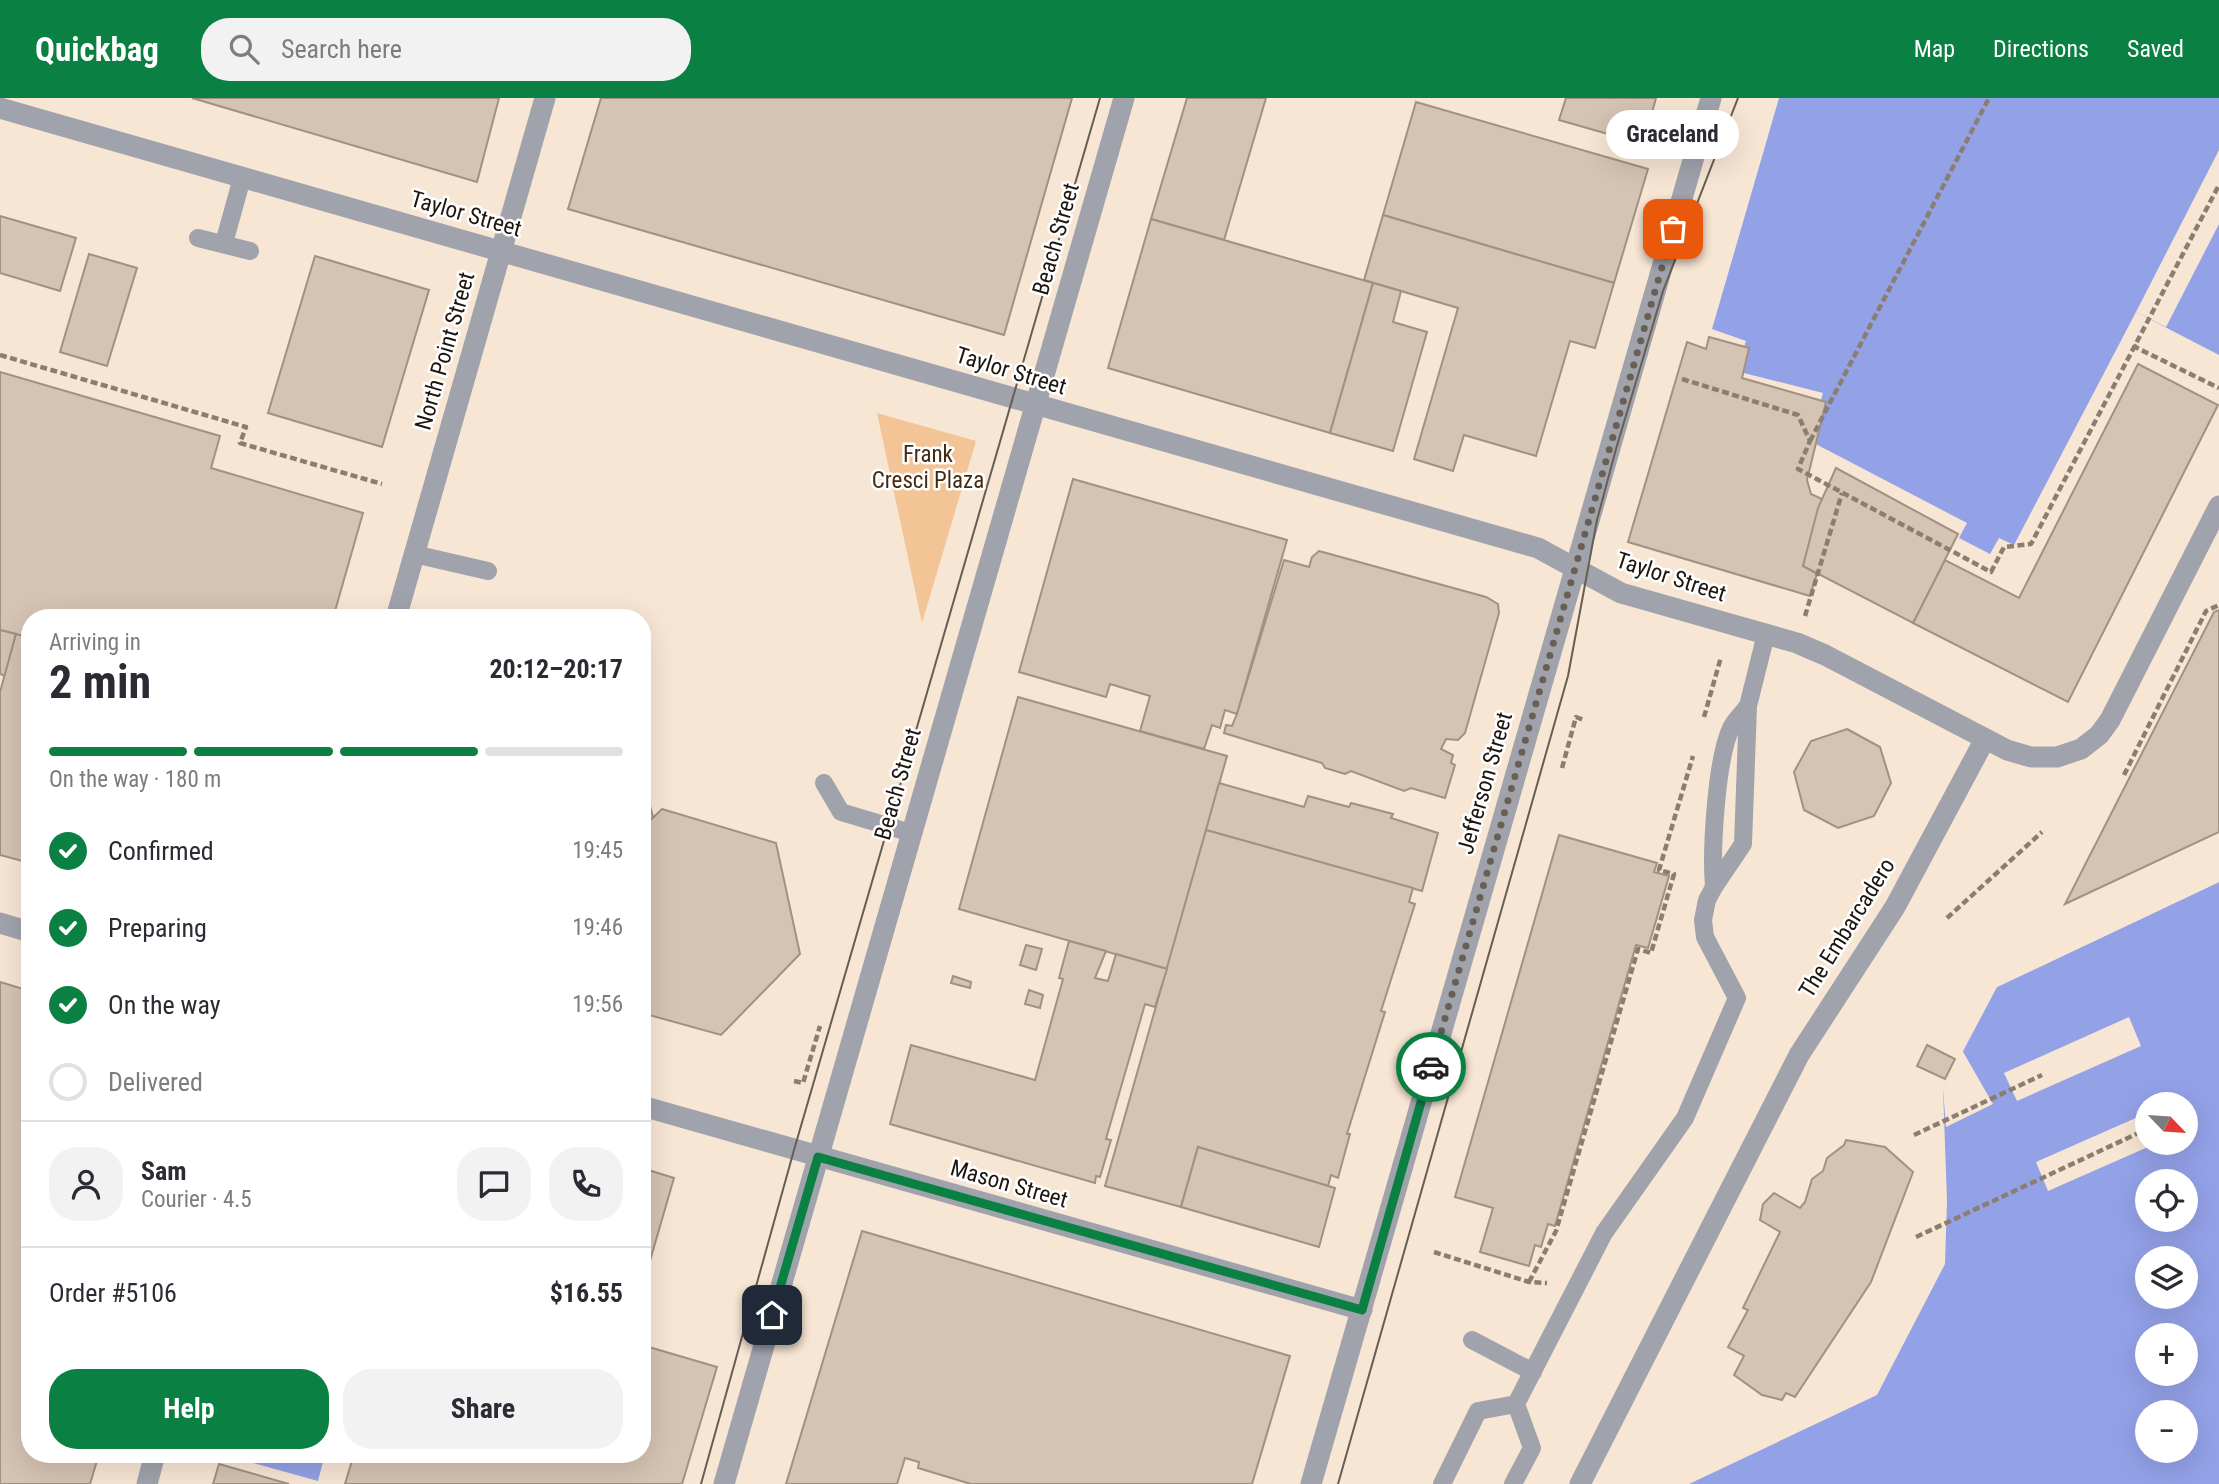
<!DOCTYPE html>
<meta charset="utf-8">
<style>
:root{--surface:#fff;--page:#f2f2f3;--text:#2b2b33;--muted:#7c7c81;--line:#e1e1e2;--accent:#0b8043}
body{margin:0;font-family:"Roboto Condensed",sans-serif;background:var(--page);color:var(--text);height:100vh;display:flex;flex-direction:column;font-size:26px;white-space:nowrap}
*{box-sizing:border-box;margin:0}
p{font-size:23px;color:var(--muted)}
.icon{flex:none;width:38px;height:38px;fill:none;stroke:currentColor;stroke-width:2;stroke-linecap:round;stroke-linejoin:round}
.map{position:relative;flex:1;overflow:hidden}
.panel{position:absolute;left:21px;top:511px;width:630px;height:854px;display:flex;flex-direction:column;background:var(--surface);border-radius:28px;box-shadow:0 7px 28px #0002}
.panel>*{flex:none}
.needle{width:46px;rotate:115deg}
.buttons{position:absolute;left:2135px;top:994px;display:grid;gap:14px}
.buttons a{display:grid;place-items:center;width:63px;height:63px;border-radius:50%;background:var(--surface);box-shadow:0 7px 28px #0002;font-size:35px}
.pin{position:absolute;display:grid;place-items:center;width:60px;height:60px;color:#fff;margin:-30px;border-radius:14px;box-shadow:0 4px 10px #0006}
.courier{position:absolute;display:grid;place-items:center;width:70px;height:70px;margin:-35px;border:5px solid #0b8043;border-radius:50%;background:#fff;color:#222;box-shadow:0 2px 9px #0007}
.bubble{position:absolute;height:49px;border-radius:24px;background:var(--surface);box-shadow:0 7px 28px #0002;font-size:23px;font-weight:700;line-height:49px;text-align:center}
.summary em{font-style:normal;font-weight:700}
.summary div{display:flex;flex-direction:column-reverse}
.summary{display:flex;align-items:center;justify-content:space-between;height:119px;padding:0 28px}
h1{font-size:46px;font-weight:700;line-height:52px}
.bar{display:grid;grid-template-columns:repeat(4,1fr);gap:10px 7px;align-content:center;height:84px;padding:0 28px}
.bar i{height:9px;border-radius:5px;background:var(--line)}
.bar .active{background:var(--accent)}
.bar p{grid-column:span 4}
.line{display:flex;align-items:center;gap:18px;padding:0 28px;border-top:2px solid var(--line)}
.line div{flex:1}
.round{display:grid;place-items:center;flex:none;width:74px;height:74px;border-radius:28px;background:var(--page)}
ol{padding:0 28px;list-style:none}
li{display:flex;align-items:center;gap:21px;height:77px}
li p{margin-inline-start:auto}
li .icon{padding:7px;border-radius:50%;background:var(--accent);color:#fff;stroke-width:4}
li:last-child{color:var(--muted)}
li i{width:38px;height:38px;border:4px solid var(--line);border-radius:50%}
.cta{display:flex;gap:14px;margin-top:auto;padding:14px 28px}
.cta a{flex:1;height:80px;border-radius:28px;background:var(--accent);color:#fff;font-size:28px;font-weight:700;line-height:80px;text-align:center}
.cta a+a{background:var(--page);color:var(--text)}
header{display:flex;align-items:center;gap:42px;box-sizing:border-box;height:98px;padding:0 35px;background:var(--accent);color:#fff}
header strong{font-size:33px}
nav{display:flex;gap:38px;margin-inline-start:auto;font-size:24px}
.search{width:490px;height:63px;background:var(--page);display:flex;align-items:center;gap:18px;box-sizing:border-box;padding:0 24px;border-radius:28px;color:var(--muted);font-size:26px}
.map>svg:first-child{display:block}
.green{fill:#f2c496}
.water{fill:#93a1e7;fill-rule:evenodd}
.pier{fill:#f8e6d4}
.building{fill:#d5c3b3;stroke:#a29181;stroke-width:2}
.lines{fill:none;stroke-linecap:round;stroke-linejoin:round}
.path{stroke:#8a7e71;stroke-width:4.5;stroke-dasharray:7 3.5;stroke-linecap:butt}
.service{stroke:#a0a3ac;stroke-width:18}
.minor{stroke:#a0a3ac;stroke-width:21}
.tertiary{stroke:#a0a3ac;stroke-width:21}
.tram{stroke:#675d52;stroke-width:2}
.done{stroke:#695f54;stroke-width:7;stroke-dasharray:0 12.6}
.route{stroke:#0b8043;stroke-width:9}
.labels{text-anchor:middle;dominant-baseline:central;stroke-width:5;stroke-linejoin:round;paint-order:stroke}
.street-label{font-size:23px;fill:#1c160f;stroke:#fff}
.park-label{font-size:23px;fill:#432b10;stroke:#fff}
</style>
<header>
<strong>Quickbag</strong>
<div class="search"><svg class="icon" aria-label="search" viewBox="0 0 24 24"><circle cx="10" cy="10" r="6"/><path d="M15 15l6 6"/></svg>Search here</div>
<nav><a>Map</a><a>Directions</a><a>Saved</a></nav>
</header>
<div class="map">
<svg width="2219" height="1386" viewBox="0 0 2219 1386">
<rect width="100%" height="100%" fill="#f8e6d4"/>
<path class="green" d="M877 315 976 343 922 525Z"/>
<g class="water">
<path d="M1779 0H2219V257L2136 214 2014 447 1999 440 1990 456 1959 440 1967 425 1810 343 1823 295 1736 273 1746 243 1712 231Z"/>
<path d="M2219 784V1386H1689L1877 1297 1945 1166 1947 1103 1943 991 1997 889ZM2147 1006H2186V1045H2147ZM2147 1083H2186V1122H2147ZM2147 1160H2186V1199H2147ZM2147 1237H2186V1276H2147ZM2147 1314H2186V1353H2147Z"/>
<path d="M256 1356H325L318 1383 253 1365Z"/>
</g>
<g class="pier">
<path d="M2219 52V126L2166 229 2136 214Z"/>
<path d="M2219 781V784L1997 889 1994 887Z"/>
<path d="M2129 919 2141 948 2017 1003 2004 975Z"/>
<path d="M1962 952 1993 1006 1946 1029 1943 991Z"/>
<path d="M2147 1015V1045H2157L2048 1093 2036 1064Z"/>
</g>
<g class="building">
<path d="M192 0H499L477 84Z"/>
<path d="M601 0H1072L1004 237 568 111Z"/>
<path d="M1187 0H1266L1224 142 1151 121Z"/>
<path d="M1566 0H1656L1643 46 1559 22Z"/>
<path d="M1416 4 1648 71 1614 185 1383 117Z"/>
<path d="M1383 117 1614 185 1595 250 1570 243 1536 358 1464 337 1453 373 1414 361 1458 210 1364 182Z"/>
<path d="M0 118 76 140 60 193 0 175Z"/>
<path d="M1151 121 1373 185 1330 335 1108 270Z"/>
<path d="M89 156 137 170 107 268 60 254Z"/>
<path d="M315 158 429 192 382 349 268 315Z"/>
<path d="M1373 185 1401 193 1393 224 1427 234 1393 353 1330 335Z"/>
<path d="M1709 239 1749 250 1742 280 1826 304 1807 382 1811 396 1822 401 1803 468 1817 476 1810 498 1628 444 1687 244 1706 251Z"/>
<path d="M2138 266 2218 307 2068 604 1913 525 1945 462 2019 500Z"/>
<path d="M0 274 220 338 211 370 363 415 333 520H30V540L0 532Z"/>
<path d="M1836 370 1958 436 1913 525 1803 468 1818 410Z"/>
<path d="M1073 381 1287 442 1237 616 1225 612 1220 630 1212 627 1204 651 1140 633 1150 598 1110 586 1106 599 1019 574Z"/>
<path d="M1319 453 1486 499 1498 506 1499 515 1465 635 1458 642 1446 641 1441 651 1453 657 1451 665 1455 667 1445 700 1411 690 1404 693 1351 673 1345 676 1325 670 1322 665 1224 635 1226 627 1232 628 1237 616 1284 462 1309 469 1312 459Z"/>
<path d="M2219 512V734L2065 806 2214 514Z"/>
<path d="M0 532 16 536 5 578 0 576Z"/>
<path d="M16 536 30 540V765L0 757V594Z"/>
<path d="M1018 599 1227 658 1167 871 959 811Z"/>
<path d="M1847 631 1880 649 1891 685 1874 718 1838 730 1804 712 1794 674 1811 643Z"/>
<path d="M1219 685 1304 709 1308 698 1349 709 1351 705 1393 716 1391 720 1438 735 1422 793 1206 732Z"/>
<path d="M642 699 648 701 653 719 642 730Z"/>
<path d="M662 711 776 745 800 856 721 937 642 915V730Z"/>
<path d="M1206 732 1413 790 1409 804 1415 806 1381 913 1385 914 1347 1036H1350L1338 1080 1331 1077 1328 1088 1198 1049 1181 1109 1105 1088Z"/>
<path d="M1559 737 1657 765 1654 774 1669 778 1648 850 1636 847 1555 1128 1548 1126 1541 1149 1535 1147 1529 1168 1480 1154 1493 1110 1455 1099Z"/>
<path d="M1069 843 1106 853 1095 880 1108 883 1116 856 1167 871 1155 909 1145 906 1106 1041 1111 1042 1100 1079 1096 1078 1095 1085 890 1026 911 947 1035 982 1063 881 1059 880Z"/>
<path d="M1026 847 1042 851 1036 872 1020 867Z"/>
<path d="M953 878 971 884 970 890 951 885Z"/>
<path d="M0 884 30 893V1356H99L90 1386H0Z"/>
<path d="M1029 892 1043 897 1040 910 1025 906Z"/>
<path d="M1927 947 1955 961 1945 981 1917 968Z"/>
<path d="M1846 1042 1885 1049 1913 1074 1871 1184 1795 1299 1786 1295 1782 1302 1762 1297 1734 1277 1744 1258 1728 1249 1748 1212 1743 1210 1780 1134 1760 1122 1763 1106 1774 1095 1800 1110 1805 1104 1812 1081 1823 1073 1827 1060 1844 1047Z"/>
<path d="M1198 1049 1335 1090 1319 1149 1181 1109Z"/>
<path d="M642 1070 674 1080 647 1173 642 1171Z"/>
<path d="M862 1133 1290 1258 1252 1386H971L918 1370 919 1364 905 1360 897 1386H786Z"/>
<path d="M642 1247 717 1269 682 1386H345L354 1356H642Z"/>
<path d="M219 1366 289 1386H213Z"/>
</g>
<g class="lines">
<g class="path">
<path d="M2137 247 2135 249 2219 290"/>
<path d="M0 257 246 329 240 345 382 386"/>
<path d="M1682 281 1798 317 1810 343 1798 371 1991 474 2004 449 2031 446 2219 87"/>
<path d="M1810 343 1989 0"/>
<path d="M1805 518 1842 395"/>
<path d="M1704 619 1721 559"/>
<path d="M1562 670 1576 619 1584 622"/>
<path d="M2124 677 2206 513 2219 507"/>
<path d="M1947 820 2042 734"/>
<path d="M794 983 803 985 820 928"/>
<path d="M1914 1037 2042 977"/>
<path d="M1916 1139 2147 1031"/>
<path d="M1434 1154 1529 1184 1547 1185"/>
<path d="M1529 1184 1556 1133 1638 851 1651 855 1674 776 1659 772 1693 658"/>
</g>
<g class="service">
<path d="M198 140 250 153"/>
<path d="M224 145 242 80"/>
<path d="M414 456 488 473"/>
<path d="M824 685 841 714 911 735"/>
<path d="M1714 789C1711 754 1716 662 1731 630 1735 622 1742 616 1748 608"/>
<path d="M1472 1242 1533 1274"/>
<path d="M1442 1386 1478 1313 1516 1306"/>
<path d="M1513 1386 1532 1350 1516 1306 1604 1135 1685 1020 1737 900 1705 839 1703 822 1707 802 1714 789 1743 746 1748 608 1766 536"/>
</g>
<g class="minor">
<path d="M0 10 1538 450 1621 495 1797 545 1825 557 2007 652 2031 659H2057L2081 651 2099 637 2110 622 2219 408"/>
<path d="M0 825 30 834"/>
<path d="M642 1008 1362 1212"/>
<path d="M724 1386 1124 0"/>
<path d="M1580 1386 1799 957 1895 809 1985 641"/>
</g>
<g class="tertiary">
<path d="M396 520 545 0"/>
<path d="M147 1386 155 1356"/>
<path d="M1311 1386 1711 0"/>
</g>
<g class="tram">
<path d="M701 1386 794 1052 1100 0"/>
<path d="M1338 1386 1568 578 1597 422 1616 351 1663 193 1738 0"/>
</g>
</g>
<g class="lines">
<path class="done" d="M1431 969 1673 131"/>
<path class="route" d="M772 1217 818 1059 1362 1212 1431 969"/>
</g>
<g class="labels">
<g class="street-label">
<text transform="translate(466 116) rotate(16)">Taylor Street</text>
<text transform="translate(1056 141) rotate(-74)">Beach Street</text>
<text transform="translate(445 253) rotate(-74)">North Point Street</text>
<text transform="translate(1011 273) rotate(17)">Taylor Street</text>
<text transform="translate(1671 479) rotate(18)">Taylor Street</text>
<text transform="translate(1485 685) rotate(-74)">Jefferson Street</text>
<text transform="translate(898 686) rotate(-74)">Beach Street</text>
<text transform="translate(1847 830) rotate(-58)">The Embarcadero</text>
<text transform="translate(1009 1086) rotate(16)">Mason Street</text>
</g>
<g class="park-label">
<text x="928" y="356">Frank<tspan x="928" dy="26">Cresci Plaza</tspan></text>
</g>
</g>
</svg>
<div class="buttons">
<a><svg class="needle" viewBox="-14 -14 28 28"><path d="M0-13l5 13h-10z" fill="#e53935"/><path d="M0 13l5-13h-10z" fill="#7c7c81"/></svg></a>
<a><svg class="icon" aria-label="locate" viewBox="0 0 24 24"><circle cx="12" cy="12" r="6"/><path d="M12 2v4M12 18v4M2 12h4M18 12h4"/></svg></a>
<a><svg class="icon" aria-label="layers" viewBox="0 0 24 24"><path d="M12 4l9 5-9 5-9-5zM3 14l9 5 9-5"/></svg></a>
<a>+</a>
<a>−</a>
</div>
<div class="pin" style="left:1673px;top:131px;background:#ea580c"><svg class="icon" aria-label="bag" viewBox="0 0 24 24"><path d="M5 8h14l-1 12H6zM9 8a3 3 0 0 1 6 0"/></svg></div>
<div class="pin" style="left:772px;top:1217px;background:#1f2937"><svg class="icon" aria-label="home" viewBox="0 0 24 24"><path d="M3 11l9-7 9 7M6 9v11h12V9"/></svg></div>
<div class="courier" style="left:1431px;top:969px"><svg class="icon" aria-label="car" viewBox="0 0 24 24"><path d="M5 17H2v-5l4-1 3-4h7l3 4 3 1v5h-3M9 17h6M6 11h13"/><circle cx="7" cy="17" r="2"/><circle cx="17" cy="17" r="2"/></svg></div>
<div class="bubble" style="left:1606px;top:12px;width:133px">Graceland</div>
<section class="panel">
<div class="summary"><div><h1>2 min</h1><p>Arriving in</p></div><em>20:12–20:17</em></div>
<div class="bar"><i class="active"></i><i class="active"></i><i class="active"></i><i></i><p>On the way · 180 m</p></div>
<ol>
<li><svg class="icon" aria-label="check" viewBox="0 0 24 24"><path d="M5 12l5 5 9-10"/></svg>Confirmed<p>19:45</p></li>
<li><svg class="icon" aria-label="check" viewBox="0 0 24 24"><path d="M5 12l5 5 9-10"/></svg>Preparing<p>19:46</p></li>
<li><svg class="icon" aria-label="check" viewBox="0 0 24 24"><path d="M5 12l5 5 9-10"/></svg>On the way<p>19:56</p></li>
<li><i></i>Delivered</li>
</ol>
<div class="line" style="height:126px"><a class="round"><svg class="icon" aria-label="person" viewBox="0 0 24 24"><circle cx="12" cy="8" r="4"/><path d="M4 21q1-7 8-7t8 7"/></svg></a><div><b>Sam</b><p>Courier · 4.5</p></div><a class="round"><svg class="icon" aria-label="chat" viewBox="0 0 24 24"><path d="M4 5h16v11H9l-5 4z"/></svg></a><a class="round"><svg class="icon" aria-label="phone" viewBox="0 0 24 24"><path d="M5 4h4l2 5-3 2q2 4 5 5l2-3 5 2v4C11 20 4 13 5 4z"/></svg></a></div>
<div class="line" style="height:91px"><div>Order #5106</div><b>$16.55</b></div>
<div class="cta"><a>Help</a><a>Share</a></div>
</section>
</div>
